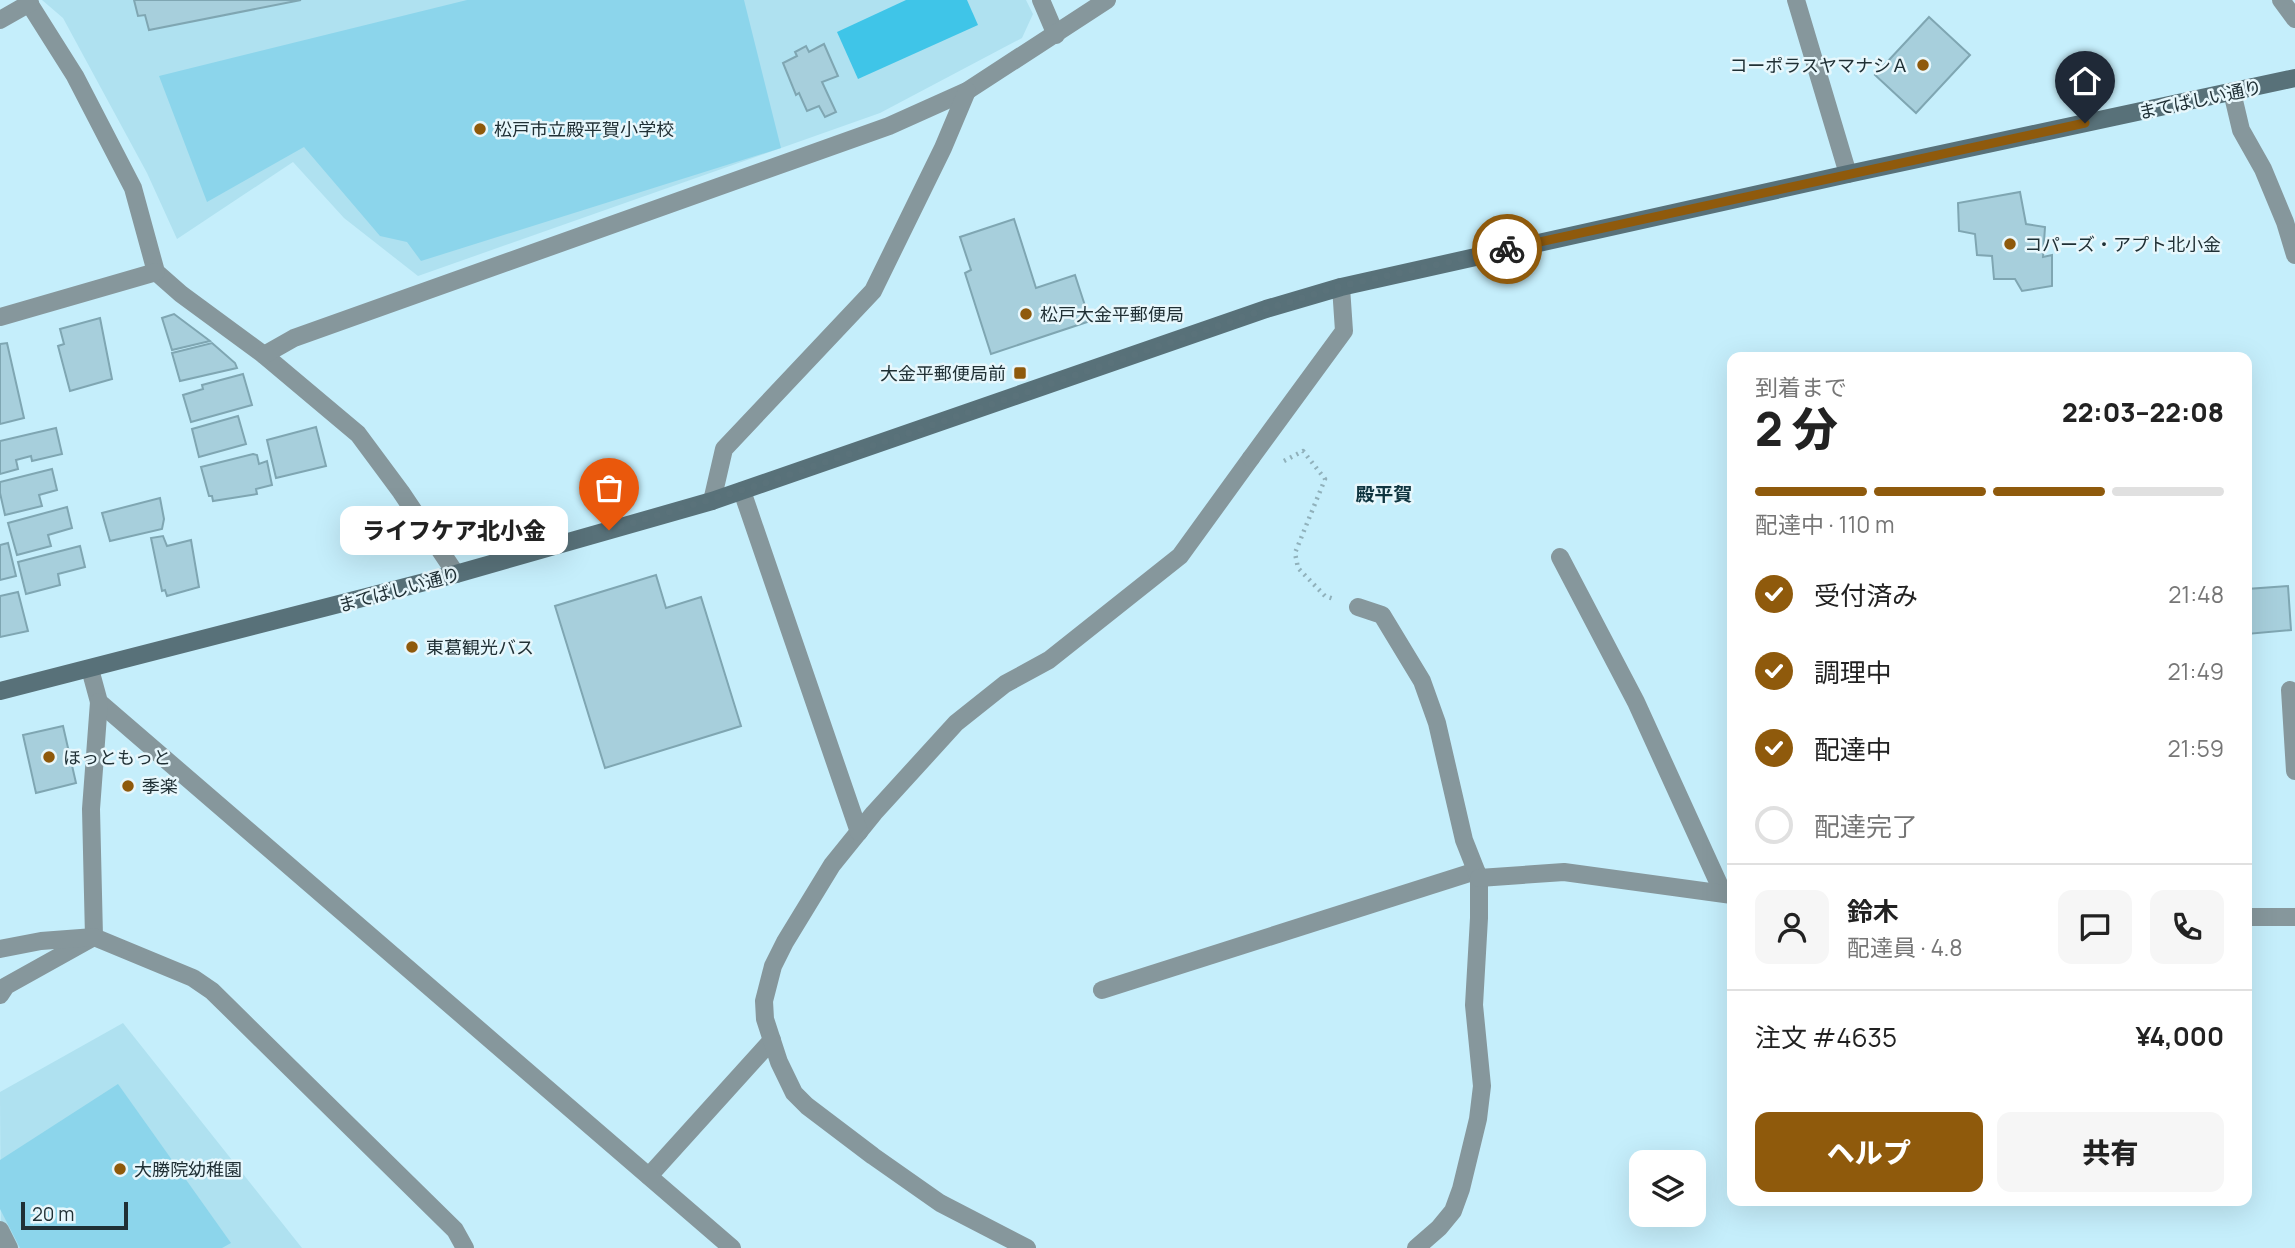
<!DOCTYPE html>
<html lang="ja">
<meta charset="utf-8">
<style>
:root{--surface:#fff;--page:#f6f6f6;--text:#222;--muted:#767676;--line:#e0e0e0;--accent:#8f5a0c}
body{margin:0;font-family:Manrope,"Noto Sans JP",sans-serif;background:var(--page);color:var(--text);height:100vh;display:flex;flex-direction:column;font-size:26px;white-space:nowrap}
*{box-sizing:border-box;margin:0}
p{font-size:23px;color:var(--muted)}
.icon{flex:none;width:38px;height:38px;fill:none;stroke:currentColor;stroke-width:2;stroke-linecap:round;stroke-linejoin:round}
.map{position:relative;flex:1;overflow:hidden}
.sheet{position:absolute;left:1727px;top:352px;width:525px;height:854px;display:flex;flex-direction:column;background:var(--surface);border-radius:14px;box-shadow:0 7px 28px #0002}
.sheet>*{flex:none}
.controls{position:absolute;left:1629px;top:1150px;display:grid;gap:14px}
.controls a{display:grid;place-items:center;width:77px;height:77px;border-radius:14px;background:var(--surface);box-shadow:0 7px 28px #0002;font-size:35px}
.scale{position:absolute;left:21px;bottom:18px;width:107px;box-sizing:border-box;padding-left:7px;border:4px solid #203035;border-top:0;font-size:19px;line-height:24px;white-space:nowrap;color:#203035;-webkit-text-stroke:5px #e7f7fc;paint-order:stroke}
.pin{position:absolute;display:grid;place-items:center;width:60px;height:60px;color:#fff;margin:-72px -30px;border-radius:50% 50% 50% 0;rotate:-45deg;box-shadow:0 0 7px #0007}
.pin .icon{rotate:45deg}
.courier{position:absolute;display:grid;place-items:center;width:70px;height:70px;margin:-35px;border:5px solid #8f5a0c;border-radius:50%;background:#fff;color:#222;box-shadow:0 2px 9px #0007}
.bubble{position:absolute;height:49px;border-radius:14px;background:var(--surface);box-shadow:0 7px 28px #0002;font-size:23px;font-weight:800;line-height:49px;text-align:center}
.summary em{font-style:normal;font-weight:800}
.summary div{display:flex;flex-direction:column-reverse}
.summary{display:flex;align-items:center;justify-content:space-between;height:119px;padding:0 28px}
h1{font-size:46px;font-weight:800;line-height:52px}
.bar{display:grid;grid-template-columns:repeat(4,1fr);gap:10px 7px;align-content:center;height:84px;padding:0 28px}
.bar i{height:9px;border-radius:5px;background:var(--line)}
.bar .active{background:var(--accent)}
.bar p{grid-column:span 4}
.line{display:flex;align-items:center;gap:18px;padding:0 28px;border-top:2px solid var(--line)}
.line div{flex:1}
.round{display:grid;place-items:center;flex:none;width:74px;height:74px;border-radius:14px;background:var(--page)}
ol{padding:0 28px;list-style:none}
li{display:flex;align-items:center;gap:21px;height:77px}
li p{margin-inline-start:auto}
li .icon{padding:7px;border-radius:50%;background:var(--accent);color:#fff;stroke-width:4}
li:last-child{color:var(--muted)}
li i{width:38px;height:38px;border:4px solid var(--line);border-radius:50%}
.cta{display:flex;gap:14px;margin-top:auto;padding:14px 28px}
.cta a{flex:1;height:80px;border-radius:14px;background:var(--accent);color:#fff;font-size:28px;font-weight:800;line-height:80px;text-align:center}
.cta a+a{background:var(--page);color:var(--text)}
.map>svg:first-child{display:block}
.built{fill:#afe1f0}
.green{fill:#8cd5eb}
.water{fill:#3fc5e8}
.building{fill:#a7cfdc;stroke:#7fa6b2;stroke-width:2}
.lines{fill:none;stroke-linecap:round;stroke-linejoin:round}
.path{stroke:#90b1bb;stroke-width:4.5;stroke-dasharray:2 5;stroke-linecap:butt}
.lane{stroke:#86979c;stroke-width:18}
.street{stroke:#86979c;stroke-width:18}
.secondary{stroke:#587179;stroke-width:18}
.done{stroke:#5a727a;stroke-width:7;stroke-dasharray:0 12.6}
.route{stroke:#8f5a0c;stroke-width:9}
.poi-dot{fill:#8f5a0c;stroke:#e7f7fc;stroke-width:2.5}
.labels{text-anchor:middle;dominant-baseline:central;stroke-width:5;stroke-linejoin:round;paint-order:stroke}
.poi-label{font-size:18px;fill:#203035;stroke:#e7f7fc;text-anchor:start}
.street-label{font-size:18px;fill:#203035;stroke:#e7f7fc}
.neighbourhood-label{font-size:19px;font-weight:bold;fill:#0e343f;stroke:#e7f7fc}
</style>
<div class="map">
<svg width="2295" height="1248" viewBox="0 0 2295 1248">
<rect width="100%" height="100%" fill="#c5eefb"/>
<g class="built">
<path d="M42 0H1026L1033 14 1022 38 880 113 418 276 344 218 293 162 177 239 147 173 63 18Z"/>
<path d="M123 1023 302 1248H1L0 1092Z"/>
</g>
<g class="green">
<path d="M467 0H744L781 148 421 261 407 242 380 236 304 147 207 202 159 76Z"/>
<path d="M118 1084 231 1243 222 1248H20L0 1209V1160Z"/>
</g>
<path class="water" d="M906 0H967L978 25 858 79 837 32Z"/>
<g class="building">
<path d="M134 0H301L149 30 145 15 138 16Z"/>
<path d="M1929 17 1970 55 1916 113 1875 75Z"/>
<path d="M824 44 838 76 822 82 836 112 825 117 819 106 807 111 799 93 796 95 783 63 797 56 795 52 806 46 809 52Z"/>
<path d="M2020 192 2026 224 2045 227 2043 257 2052 255V286L2022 291 2015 279H1994L1992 256 1977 255 1975 234 1959 231 1958 203Z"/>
<path d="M1014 219 1036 288 1075 275 1090 321 991 354 965 273 971 270 960 237Z"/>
<path d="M174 314 210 341 172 350 162 318Z"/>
<path d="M100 318 112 379 70 391 58 346 64 344 60 329Z"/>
<path d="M7 343 24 418 0 424V344Z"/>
<path d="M212 343 235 363 237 368 180 381 172 353Z"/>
<path d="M243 374 252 405 191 422 183 395 203 389 202 385Z"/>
<path d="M238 416 246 444 199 457 192 429Z"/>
<path d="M316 427 326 466 276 478 267 440Z"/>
<path d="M56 428 62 454 32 461 31 456 16 460 18 469 0 474V441Z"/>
<path d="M253 454 257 455 259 464 267 461 272 485 256 489 257 494 213 501 212 496H209L201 467Z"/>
<path d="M52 469 57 490 39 495 42 506 5 515 0 493V482Z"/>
<path d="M160 498 164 519 162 529 110 541 102 513Z"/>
<path d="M67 507 72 528 48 535 51 546 17 555 8 523Z"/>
<path d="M163 536 167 546 191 540 199 587 167 596 165 590 162 591 151 538Z"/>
<path d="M8 543 16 576 0 580V545Z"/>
<path d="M80 546 85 567 58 574 60 585 26 594 18 562Z"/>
<path d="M656 575 666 608 701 597 741 726 605 768 555 606Z"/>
<path d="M2288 586 2291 630 2247 634V589Z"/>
<path d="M18 592 28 631 0 637V596Z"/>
<path d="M63 726 76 783 36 793 23 735Z"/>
</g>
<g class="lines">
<path class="path" d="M1284 461 1303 451 1325 479 1295 553 1298 568 1325 596 1334 599"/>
<g class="lane">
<path d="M1560 557 1636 702 1723 893"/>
<path d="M2290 690 2295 771"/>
<path d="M1102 990 1476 871"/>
<path d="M0 995 6 986 94 937"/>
<path d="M649 1176 772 1040"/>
<path d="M0 1230 9 1248"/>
<path d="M1027 1248 940 1203 873 1156 807 1106 794 1093 779 1062 765 1019 764 1001 773 966 785 942 832 865 874 813 956 723 1005 684 1049 660 1180 556 1251 458"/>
</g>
<g class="street">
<path d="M27 0 75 76 133 188 156 272 181 294 264 355 358 434 401 492 456 574"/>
<path d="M1041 0 1056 35"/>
<path d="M1796 0 1848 174"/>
<path d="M2281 0 2295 19"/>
<path d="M0 20 30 3"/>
<path d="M2232 92 2241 130 2263 169 2285 222 2295 255"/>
<path d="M0 317 156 272"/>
<path d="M264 355 294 338 889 126 967 91 1107 0"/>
<path d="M1251 458 1344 331 1341 287"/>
<path d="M742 491 859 832"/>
<path d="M712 501 724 449 873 291 943 148 967 91"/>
<path d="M1358 607 1382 615 1422 681 1437 723 1464 840 1479 878V918L1474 1005 1482 1086 1478 1119 1461 1189 1453 1211 1439 1228 1416 1248"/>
<path d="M90 669 99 702 732 1248"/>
<path d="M1479 878 1564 872 1732 895"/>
<path d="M2247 917H2295"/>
<path d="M94 937 91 809 99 702"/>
<path d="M0 949 41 941 94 937 193 978 212 991 455 1230 465 1248"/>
</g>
<path class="secondary" d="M0 691 456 574 712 501 1266 309 1341 287 1848 174 2295 78"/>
</g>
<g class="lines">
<path class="done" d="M609 530 765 483 1266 309 1341 286 1507 249"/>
<path class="route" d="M1507 249 2085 123"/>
</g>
<g class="poi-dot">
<circle cx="1923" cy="65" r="7"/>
<circle cx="480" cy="129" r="7"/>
<circle cx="2010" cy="244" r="7"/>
<circle cx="1026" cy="314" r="7"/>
<rect x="1013" y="366" width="14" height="14" rx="3.5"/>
<circle cx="412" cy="647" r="7"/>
<circle cx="49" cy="757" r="7"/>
<circle cx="128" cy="786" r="7"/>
<circle cx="120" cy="1169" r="7"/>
</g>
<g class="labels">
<g class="poi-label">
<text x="1909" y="65" text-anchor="end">コーポラスヤマナシＡ</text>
<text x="494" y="129">松戸市立殿平賀小学校</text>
<text x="2024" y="244">コパーズ・アプト北小金</text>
<text x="1040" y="314">松戸大金平郵便局</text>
<text x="1006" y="373" text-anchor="end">大金平郵便局前</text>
<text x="426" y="647">東葛観光バス</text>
<text x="63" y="757">ほっともっと</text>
<text x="142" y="786">季楽</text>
<text x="134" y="1169">大勝院幼稚園</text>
</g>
<g class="street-label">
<text transform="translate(2200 99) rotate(-12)">まてばしい通り</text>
<text transform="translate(399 589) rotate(-15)">まてばしい通り</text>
</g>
<g class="neighbourhood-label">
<text x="1384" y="494">殿平賀</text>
</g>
</g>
</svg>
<div class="controls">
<a><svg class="icon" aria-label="layers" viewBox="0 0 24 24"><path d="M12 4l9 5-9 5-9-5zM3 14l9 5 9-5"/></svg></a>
</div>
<div class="scale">20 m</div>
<div class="pin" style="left:609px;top:530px;background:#ea580c"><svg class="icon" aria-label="bag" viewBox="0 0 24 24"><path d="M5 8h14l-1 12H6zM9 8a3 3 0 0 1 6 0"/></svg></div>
<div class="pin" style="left:2085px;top:123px;background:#1f2937"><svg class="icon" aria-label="home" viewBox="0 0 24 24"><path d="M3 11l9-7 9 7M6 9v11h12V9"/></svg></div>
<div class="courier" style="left:1507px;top:249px"><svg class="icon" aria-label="bike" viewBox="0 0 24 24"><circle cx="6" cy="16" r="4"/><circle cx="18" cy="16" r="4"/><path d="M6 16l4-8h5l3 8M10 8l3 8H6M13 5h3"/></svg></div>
<div class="bubble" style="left:340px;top:506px;width:228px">ライフケア北小金</div>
<section class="sheet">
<div class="summary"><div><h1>2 分</h1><p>到着まで</p></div><em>22:03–22:08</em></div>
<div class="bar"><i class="active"></i><i class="active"></i><i class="active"></i><i></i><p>配達中 · 110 m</p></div>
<ol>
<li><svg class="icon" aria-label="check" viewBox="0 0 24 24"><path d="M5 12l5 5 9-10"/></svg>受付済み<p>21:48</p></li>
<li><svg class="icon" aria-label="check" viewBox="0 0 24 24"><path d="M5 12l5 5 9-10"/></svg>調理中<p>21:49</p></li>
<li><svg class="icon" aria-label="check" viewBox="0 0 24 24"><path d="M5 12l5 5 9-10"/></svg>配達中<p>21:59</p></li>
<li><i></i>配達完了</li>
</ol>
<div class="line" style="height:126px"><a class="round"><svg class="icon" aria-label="person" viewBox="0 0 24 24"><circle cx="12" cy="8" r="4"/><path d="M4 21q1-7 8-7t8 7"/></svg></a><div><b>鈴木</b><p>配達員 · 4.8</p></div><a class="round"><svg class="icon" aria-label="chat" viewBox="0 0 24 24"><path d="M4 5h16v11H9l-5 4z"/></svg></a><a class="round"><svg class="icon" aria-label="phone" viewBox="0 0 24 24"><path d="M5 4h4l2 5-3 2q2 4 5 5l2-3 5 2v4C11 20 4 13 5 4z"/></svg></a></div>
<div class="line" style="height:91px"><div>注文 #4635</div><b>¥4,000</b></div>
<div class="cta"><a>ヘルプ</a><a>共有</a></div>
</section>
</div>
